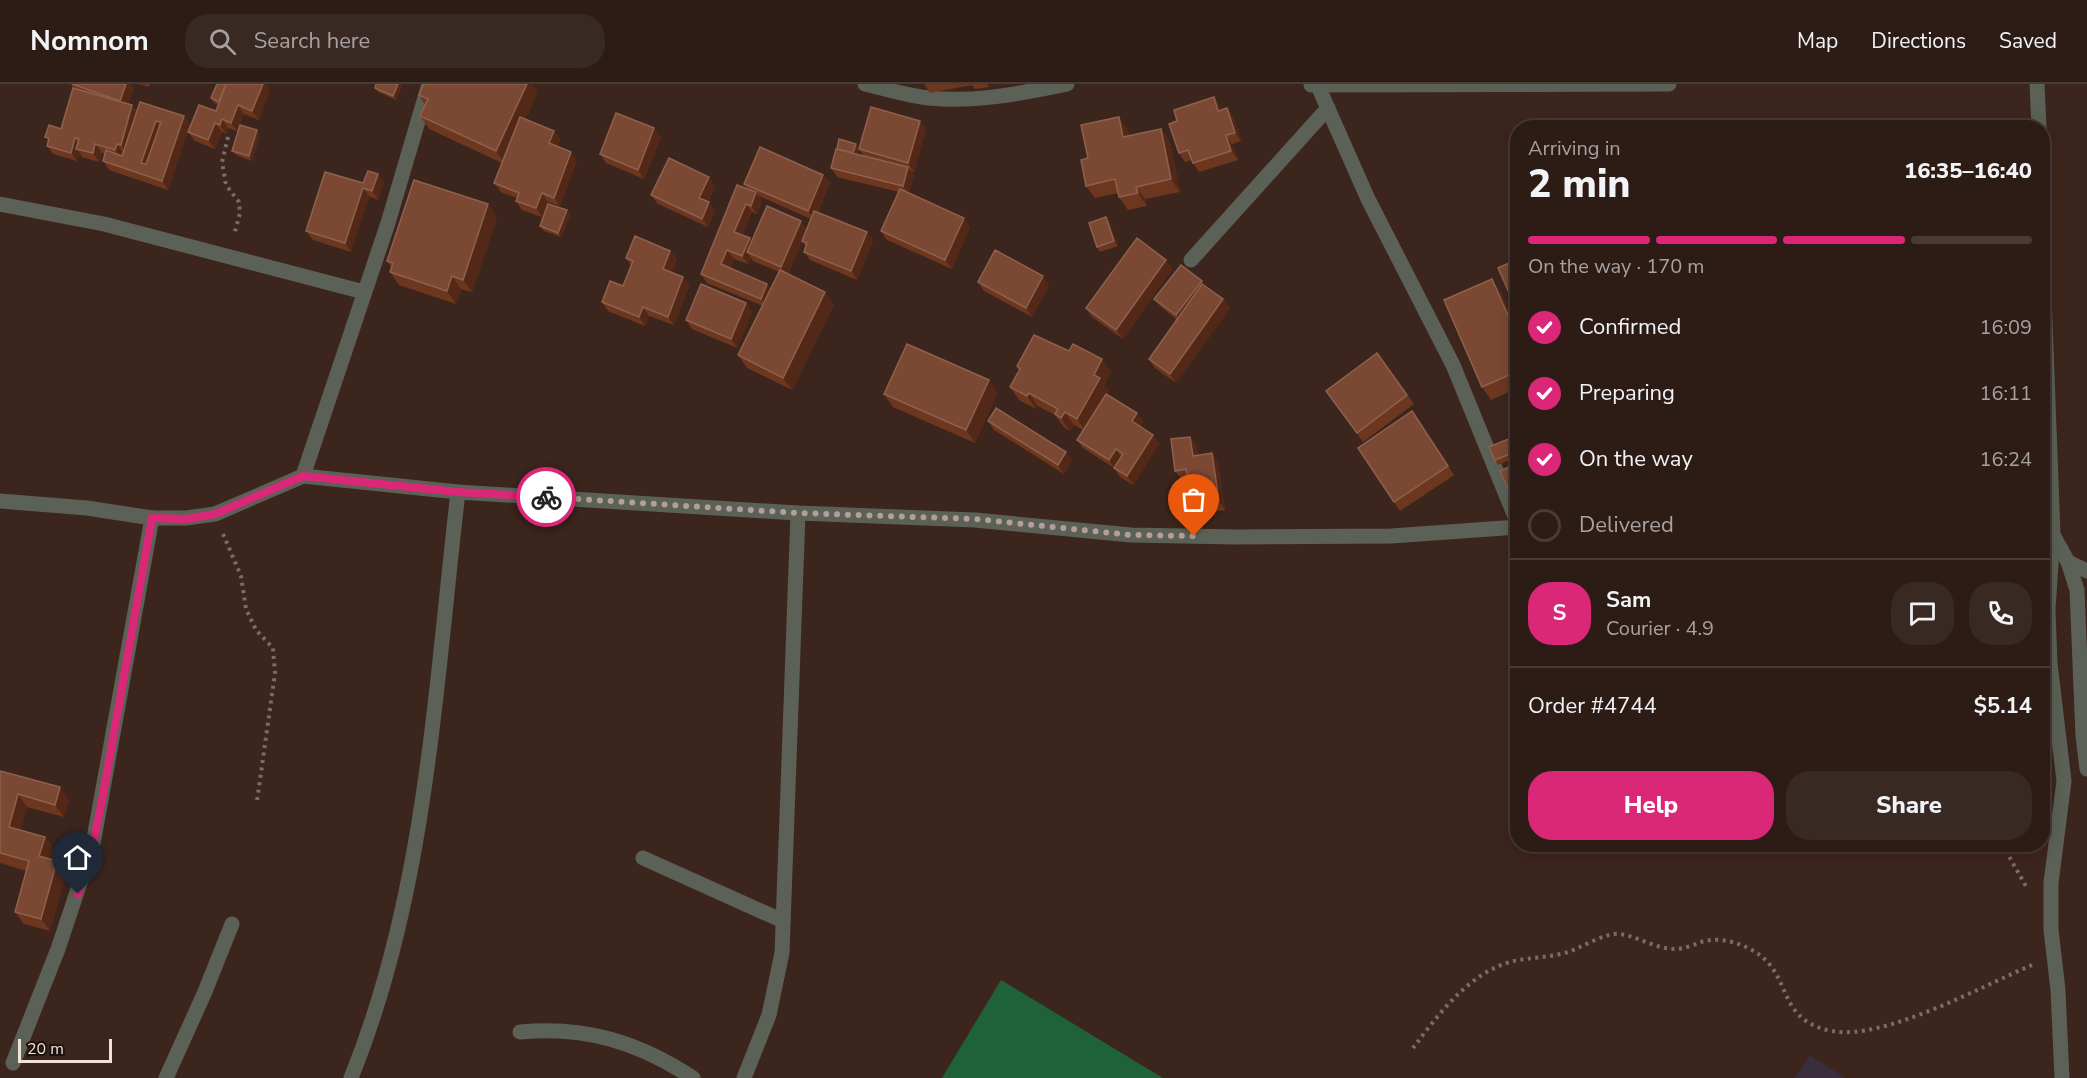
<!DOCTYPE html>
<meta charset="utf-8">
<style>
:root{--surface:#2d1c16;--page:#392923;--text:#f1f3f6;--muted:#a7a1a1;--line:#483a35;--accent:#db2777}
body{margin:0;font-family:"Nunito Sans",sans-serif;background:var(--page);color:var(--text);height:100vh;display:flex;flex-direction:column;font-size:22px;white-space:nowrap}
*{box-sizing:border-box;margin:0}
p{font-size:20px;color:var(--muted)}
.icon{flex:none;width:33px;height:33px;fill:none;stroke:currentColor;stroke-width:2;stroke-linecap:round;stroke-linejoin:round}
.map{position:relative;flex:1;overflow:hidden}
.drawer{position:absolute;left:1510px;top:36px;width:540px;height:732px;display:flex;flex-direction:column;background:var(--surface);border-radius:24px;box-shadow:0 3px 15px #0003,0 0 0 2px var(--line)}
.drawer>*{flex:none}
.scale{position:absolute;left:18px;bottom:15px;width:94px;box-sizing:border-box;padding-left:6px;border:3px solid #f1e1db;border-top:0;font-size:16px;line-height:21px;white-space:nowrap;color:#f1e1db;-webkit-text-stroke:4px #1b110d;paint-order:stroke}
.pin{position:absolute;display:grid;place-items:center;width:51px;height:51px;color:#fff;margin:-62px -26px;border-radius:50% 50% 50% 0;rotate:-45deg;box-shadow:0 0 6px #0007}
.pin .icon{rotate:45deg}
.courier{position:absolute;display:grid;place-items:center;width:60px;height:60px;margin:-30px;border:4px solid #db2777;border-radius:50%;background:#fff;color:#222;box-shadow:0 2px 8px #0007}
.overview em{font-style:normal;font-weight:800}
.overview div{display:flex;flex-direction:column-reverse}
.overview{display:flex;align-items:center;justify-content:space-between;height:102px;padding:0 18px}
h1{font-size:39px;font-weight:800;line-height:45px}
.bar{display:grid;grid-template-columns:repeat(4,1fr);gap:9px 6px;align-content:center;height:72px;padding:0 18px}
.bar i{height:8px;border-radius:4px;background:var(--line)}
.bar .current{background:var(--accent)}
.bar p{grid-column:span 4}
.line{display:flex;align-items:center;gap:15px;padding:0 18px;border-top:2px solid var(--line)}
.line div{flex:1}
.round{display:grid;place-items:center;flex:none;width:63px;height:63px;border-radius:24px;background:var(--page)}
ol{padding:0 18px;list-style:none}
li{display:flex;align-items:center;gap:18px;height:66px}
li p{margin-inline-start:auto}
li .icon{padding:6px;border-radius:50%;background:var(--accent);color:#fff;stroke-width:4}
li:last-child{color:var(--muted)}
li i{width:33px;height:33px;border:3px solid var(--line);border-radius:50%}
.primary-button{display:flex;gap:12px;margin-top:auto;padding:12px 18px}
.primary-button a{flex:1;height:69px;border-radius:24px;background:var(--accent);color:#fff;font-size:24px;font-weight:800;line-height:69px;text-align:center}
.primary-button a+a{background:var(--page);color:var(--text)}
header{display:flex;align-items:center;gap:36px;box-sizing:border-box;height:84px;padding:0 30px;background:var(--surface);border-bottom:2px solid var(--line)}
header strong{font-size:28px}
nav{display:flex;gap:33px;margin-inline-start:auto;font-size:21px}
.search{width:420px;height:54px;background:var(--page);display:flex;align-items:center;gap:15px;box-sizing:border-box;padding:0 21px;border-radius:24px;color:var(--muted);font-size:22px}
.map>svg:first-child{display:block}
.education{fill:#3a2e3c}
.green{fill:#206237}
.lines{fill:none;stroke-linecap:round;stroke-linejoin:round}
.path{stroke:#7f6b64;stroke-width:4;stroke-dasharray:3 4.5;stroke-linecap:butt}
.street{stroke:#5c6157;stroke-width:15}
.wall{fill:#6d371f;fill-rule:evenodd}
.shaded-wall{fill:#532816}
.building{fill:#7b4933;stroke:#8e614e;stroke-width:1.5;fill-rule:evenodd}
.done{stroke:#b29f98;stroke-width:6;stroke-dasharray:0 10.8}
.route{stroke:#db2777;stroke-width:8}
</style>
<header>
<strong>Nomnom</strong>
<div class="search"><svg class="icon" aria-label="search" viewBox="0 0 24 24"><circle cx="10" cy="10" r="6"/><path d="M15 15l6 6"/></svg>Search here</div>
<nav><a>Map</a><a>Directions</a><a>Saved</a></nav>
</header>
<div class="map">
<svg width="2087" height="994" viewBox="0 0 2087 994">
<rect width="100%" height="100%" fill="#3c251d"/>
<path class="education" d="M1810 971 1845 994H1795Z"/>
<path class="green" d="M1001 896 1163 994H942Z"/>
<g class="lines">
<g class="path">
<path d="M228 53 222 78 226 101 239 118 240 129 234 151"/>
<path d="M223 450 241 492 246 525 256 546 273 564 275 589 257 717"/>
<path d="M2002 760 2027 804"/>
<path d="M1413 964C1438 931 1468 890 1510 878 1529 873 1549 874 1568 868 1580 864 1607 848 1619 850 1638 852 1655 865 1675 865 1684 865 1693 861 1701 858 1720 852 1741 859 1757 869 1792 892 1777 937 1832 947 1883 957 1982 902 2032 881"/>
</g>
<g class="street">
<path d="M865 0C886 5 908 12 929 14 975 19 1023 9 1067 0"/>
<path d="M2037 0 2039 44"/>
<path d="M1311 1 1669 0"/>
<path d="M1318 2 1368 115 1453 281 1518 440"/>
<path d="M0 120 104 140 364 208"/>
<path d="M1191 176 1328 24"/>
<path d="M2043 182 2053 451 2048 525 2050 580 2064 697 2051 799V846L2058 906 2062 994"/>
<path d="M303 392 388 139 429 0"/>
<path d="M0 417 87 424 152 434H186L215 430 303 392 458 408 798 429 975 436 1131 451 1235 453 1391 452 1518 443"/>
<path d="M2053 451 2068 478 2077 506 2083 652 2087 685"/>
<path d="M2068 478 2087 487"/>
<path d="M643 774 783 837"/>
<path d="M520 948C586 942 638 958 693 994"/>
<path d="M13 979 58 865 93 760 152 434"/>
<path d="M166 994 204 910 232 840"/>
<path d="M351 994C426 809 435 605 458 408"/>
<path d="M744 994 769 931 782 869 798 429"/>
</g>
</g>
<g class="wall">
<path d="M71 0 134 4 128 20 132 21 137 27 184 32 190 41 168 106 109 86 103 77 105 70 102 69 99 78 82 73 80 69 77 77 53 70 47 62 48 56 45 53 61 45 74 5Z"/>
<path d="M139 0H150L149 3Z"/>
<path d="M263 0H266L270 6 259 36 244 30 237 47 228 44 226 50 222 48 215 65 195 57 188 48 216 27 218 21 214 19 211 14Z"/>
<path d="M403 0 396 16 378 8 375 4Z"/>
<path d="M924 0H988L989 3 975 5 972 1 930 9Z"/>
<path d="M538 8 525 36 554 47 560 55 558 62 577 76 560 122 548 118 542 133 522 126 516 117 517 114 501 108 494 99 502 79 429 45 420 32 425 21 419 11Z"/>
<path d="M1214 13 1220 22 1221 26 1233 32 1241 57 1232 60 1238 76 1199 88 1193 79 1192 76 1185 78 1179 69 1177 37Z"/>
<path d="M920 37 926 46 914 88 911 87 914 92 909 109 970 143 952 185 887 156 881 147 899 108 837 93 831 84 856 60 859 65 858 70 864 72 859 65Z"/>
<path d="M1161 45 1170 58 1180 108 1145 115 1147 122 1128 126 1119 113V109L1095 114 1086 102 1088 74 1128 46 1129 52Z"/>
<path d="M260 51 252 77 236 71 232 67Z"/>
<path d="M661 53 644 95 606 79 600 70Z"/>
<path d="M823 91 830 99 818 128 873 156 857 196 810 176 804 168 806 163 802 157 788 190 825 208 834 221 792 306 747 284 738 271 763 222 707 199 701 190 748 105 744 100ZM759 112 811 135 807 145 752 157 742 151 752 128 757 130 762 117ZM751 174 753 177 779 188 771 205 730 184 734 175 748 180Z"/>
<path d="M363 99H384L378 116 369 112 351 168 313 156 306 147Z"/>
<path d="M715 102 708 118 715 127 708 143 658 120 651 111Z"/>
<path d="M567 126 570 131 561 153 544 147 540 142Z"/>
<path d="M497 133 472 208 461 205 456 220 399 201 390 188 392 184 387 177Z"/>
<path d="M1109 137 1118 162 1100 168 1097 163Z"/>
<path d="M670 167 677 175 672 188 683 193 689 202 674 241 649 232 645 242 608 227 602 218 623 202 631 182 626 174Z"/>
<path d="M1166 176 1172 185 1123 255 1092 233 1086 224Z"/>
<path d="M1202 197 1206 202 1230 224 1176 299 1155 284 1149 275 1177 236 1161 223 1154 215Z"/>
<path d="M978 198 1049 201 1032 233 984 207Z"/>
<path d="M1501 208 1518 246V304L1491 316 1482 303Z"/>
<path d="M746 219 752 228 737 264 692 245 686 236Z"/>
<path d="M1069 267 1102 275 1111 288 1104 301 1109 307 1107 310 1137 329 1143 338 1140 343 1159 360 1133 401 1120 393 1114 384 1083 364 1077 356 1083 346 1074 341 1070 347 1064 343 1055 331 1038 322 1036 325 1019 316 1010 303 1019 286 1017 282Z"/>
<path d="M1377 269 1414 320 1363 358 1326 307Z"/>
<path d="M989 296 997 309 975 359 893 323 884 310Z"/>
<path d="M1412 327 1454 391 1400 427 1358 364Z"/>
<path d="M988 337 1072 376 1064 390 994 346Z"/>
<path d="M1518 351V373L1498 381 1495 376Z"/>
<path d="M1190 353 1196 361 1198 371 1212 369 1218 378 1225 426 1197 430 1191 421 1187 395H1181L1175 387Z"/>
<path d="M1518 379V420L1511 411Z"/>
<path d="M0 688 69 716 64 733 27 723 20 746 45 753 53 765 51 775 66 790 50 847 24 840 15 828 26 787 0 779Z"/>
</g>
<g class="shaded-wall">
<path d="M126 0H131L134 4 126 25 120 17Z"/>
<path d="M263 0H266L270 6 259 36 252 27Z"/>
<path d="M398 0H403L396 16 393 12Z"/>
<path d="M527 0H532L538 8 505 80 496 67Z"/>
<path d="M1214 13 1220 22 1224 36 1218 27Z"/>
<path d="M132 21 139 30 127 70 121 61Z"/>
<path d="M238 21 244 30 237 47 231 39Z"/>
<path d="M1227 24 1233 32 1241 57 1235 49Z"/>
<path d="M184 32 190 41 168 106 162 97Z"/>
<path d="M1119 33 1128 46 1132 66 1123 53Z"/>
<path d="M222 35 228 44 226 50 220 41Z"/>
<path d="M156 37 162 46 147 88 141 79Z"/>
<path d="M920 37 926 46 914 88 908 79Z"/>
<path d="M215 39 222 48 215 65 208 56Z"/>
<path d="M654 44 661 53 644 95 638 86Z"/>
<path d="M1161 45 1170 58 1180 108 1171 95Z"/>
<path d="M257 46 260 51 252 77 249 72Z"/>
<path d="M554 47 560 55 555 68 549 59Z"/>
<path d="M1226 51 1232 60 1238 76 1231 67Z"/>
<path d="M75 54 81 63 76 65 80 69 77 77 71 69Z"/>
<path d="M95 60 102 69 99 78 93 69Z"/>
<path d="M117 60 123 69 121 75 115 66Z"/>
<path d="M856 60 859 65 856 75 853 70Z"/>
<path d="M571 68 577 76 560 122 554 114Z"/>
<path d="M908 83 914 92 909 110 903 102Z"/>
<path d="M378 90 384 99 378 116 372 107Z"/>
<path d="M823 91 830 99 814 136 808 127Z"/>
<path d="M709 93 715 102 706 122 699 114Z"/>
<path d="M1136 103 1145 115 1147 122 1138 109Z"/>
<path d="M363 104 369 112 351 168 345 159Z"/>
<path d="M756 108 762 117 757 130 751 122Z"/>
<path d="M542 109 548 118 542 133 536 124Z"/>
<path d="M709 118 715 127 708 143 702 135Z"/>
<path d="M488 120 497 133 472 208 463 196Z"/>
<path d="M746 120 752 128 740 156 734 148Z"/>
<path d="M567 126 570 131 561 153 558 149Z"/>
<path d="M1106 133 1109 137 1118 162 1114 157Z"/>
<path d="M964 134 970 143 952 185 945 176Z"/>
<path d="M801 137 807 146 788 192 781 183Z"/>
<path d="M867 148 873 156 857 196 851 187Z"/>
<path d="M750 154 756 163 747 168 751 174 748 180 742 172Z"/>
<path d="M727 166 734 175 728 189 721 180Z"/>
<path d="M670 167 677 175 669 194 663 185Z"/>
<path d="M1166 176 1172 185 1123 255 1116 246Z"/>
<path d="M452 192 461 205 456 220 447 207Z"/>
<path d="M1043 192 1049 201 1032 233 1026 224Z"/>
<path d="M683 193 689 202 674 241 668 233Z"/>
<path d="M1492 195 1501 208 1518 246V254Z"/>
<path d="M1202 197 1209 206 1182 240 1176 231Z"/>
<path d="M767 200 774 209 767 224 761 215Z"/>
<path d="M825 208 834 221 792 306 783 294Z"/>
<path d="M1223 215 1230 224 1176 299 1170 290Z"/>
<path d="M746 219 752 228 737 264 731 255Z"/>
<path d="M643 223 649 232 645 242 639 233Z"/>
<path d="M1102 275 1111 288 1104 301 1109 307 1086 348 1077 335 1094 291Z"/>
<path d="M989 296 997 309 975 359 966 346Z"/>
<path d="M1029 309 1038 322 1036 325 1027 312Z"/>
<path d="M1065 328 1074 341 1070 347 1061 334Z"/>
<path d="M1137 329 1143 338 1138 346 1132 337Z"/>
<path d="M1153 351 1159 360 1133 401 1127 392Z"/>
<path d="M1190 353 1196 361 1199 381 1193 372Z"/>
<path d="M1116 365 1122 374 1115 385 1109 376Z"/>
<path d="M1066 368 1072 376 1064 390 1058 381Z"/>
<path d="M1212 369 1218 378 1225 426 1219 417Z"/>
<path d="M60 703 69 716 64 733 55 721Z"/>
<path d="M18 710 27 723 18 755 9 743Z"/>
<path d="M45 753 53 765 48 785 39 772Z"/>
<path d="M57 777 66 790 50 847 41 835Z"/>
</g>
<g class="building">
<path d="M72 0H126L120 17Z"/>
<path d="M217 0H226L219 18 211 14Z"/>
<path d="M226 0H263L252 27 238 21 231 39 222 35 220 41 215 39 208 56 188 48 199 21 216 27Z"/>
<path d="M376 0H398L393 12 375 4Z"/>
<path d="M424 0H527L496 67 420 32 428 15 419 11Z"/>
<path d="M73 4 132 21 121 61 117 60 115 66 95 60 93 69 76 65 79 55 75 54 71 69 47 62 49 54 45 53 49 41 61 45Z"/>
<path d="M1214 13 1218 27 1227 24 1235 49 1226 51 1231 67 1193 79 1188 66 1179 69 1169 40 1177 37 1174 26Z"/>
<path d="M140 18 184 32 162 97 103 77 106 66 122 72ZM156 37 161 38 146 80 141 79Z"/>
<path d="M871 23 920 37 908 79 859 65Z"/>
<path d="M616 29 654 44 638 86 600 70Z"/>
<path d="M520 33 554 47 549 59 571 68 554 114 542 109 536 124 516 117 519 109 494 99Z"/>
<path d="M1119 33 1123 53 1161 45 1171 95 1136 103 1138 109 1119 113 1115 95 1086 102 1081 76 1088 74 1081 41Z"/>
<path d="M240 41 257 46 249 72 232 67Z"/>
<path d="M839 55 856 60 853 69 837 65Z"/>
<path d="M760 63 823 91 808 127 744 100Z"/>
<path d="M836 65 908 83 903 102 831 84Z"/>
<path d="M669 74 709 93 699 114 709 118 702 135 651 111Z"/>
<path d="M368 87 378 90 372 107 363 104 345 159 306 147 325 88 363 99Z"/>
<path d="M414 96 488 120 463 196 452 192 447 207 390 188 393 179 387 177Z"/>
<path d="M737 101 756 108 751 122 746 120 734 148 750 154 742 172 727 166 721 180 767 200 761 215 701 190Z"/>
<path d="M900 105 964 134 945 176 881 147Z"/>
<path d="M548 120 567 126 558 149 540 142Z"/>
<path d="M767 122 801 137 781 183 747 168Z"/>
<path d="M814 127 867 148 851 187 804 168 807 159 802 157Z"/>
<path d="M1106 133 1114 157 1097 163 1089 139Z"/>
<path d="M635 152 670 167 663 185 683 193 668 233 643 223 639 233 602 218 610 197 623 202 633 177 626 174Z"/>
<path d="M1137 154 1166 176 1116 246 1086 224Z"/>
<path d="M995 166 1043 192 1026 224 978 198Z"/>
<path d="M1518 175V229L1498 184Z"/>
<path d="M1181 181 1202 197 1176 231 1154 215Z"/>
<path d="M780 186 825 208 783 294 738 271Z"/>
<path d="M1492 195 1518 254V287L1482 303 1444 216Z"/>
<path d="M701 200 746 219 731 255 686 236Z"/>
<path d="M1202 200 1223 215 1170 290 1149 275Z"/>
<path d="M1034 251 1069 267 1073 260 1102 275 1094 291 1100 294 1077 335 1065 328 1061 334 1055 330 1058 325 1029 309 1027 312 1010 303 1020 285 1017 282Z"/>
<path d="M907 260 989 296 966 346 884 310Z"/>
<path d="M1377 269 1407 311 1357 349 1326 307Z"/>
<path d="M1106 310 1137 329 1132 337 1153 351 1127 392 1114 384 1123 370 1116 365 1109 376 1077 356Z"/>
<path d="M996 324 1066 368 1058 381 988 337Z"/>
<path d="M1412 327 1448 382 1394 418 1358 364Z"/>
<path d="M1518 351V367L1495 376 1489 363Z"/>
<path d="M1190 353 1193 372 1212 369 1219 417 1191 421 1186 385 1175 387 1171 355Z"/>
<path d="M1518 379V408L1511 411 1500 387Z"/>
<path d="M0 687 60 703 55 721 18 710 9 743 45 753 39 772 57 777 41 835 15 828 29 777 0 769Z"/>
</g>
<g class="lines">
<path class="done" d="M546 413 798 429 975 435 1131 451 1194 452"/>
<path class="route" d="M78 810 93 760 102 716 152 434 186 435 215 430 303 392 458 408 546 413"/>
</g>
</svg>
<div class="scale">20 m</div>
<div class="pin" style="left:1194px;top:452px;background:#ea580c"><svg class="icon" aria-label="bag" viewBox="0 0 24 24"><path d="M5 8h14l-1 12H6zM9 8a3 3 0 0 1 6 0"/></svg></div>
<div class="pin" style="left:78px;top:810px;background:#1f2937"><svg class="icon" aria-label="home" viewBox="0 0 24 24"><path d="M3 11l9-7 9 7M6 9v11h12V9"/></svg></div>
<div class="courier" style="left:546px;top:413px"><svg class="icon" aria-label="bike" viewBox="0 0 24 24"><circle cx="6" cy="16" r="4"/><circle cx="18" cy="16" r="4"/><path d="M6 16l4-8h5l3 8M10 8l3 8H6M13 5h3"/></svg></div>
<section class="drawer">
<div class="overview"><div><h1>2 min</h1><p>Arriving in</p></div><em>16:35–16:40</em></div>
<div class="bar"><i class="current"></i><i class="current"></i><i class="current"></i><i></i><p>On the way · 170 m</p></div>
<ol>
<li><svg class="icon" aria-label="check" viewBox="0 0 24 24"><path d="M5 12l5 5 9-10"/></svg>Confirmed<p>16:09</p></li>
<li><svg class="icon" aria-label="check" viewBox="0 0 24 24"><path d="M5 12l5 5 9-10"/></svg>Preparing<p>16:11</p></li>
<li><svg class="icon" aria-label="check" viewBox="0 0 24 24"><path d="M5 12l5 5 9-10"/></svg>On the way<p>16:24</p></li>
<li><i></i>Delivered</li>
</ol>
<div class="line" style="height:108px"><b class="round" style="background:var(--accent);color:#fff">S</b><div><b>Sam</b><p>Courier · 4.9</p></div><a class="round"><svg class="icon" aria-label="chat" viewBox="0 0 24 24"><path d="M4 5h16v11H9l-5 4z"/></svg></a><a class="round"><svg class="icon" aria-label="phone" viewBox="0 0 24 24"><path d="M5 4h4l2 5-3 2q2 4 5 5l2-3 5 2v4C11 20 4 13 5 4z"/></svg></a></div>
<div class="line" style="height:78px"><div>Order #4744</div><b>$5.14</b></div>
<div class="primary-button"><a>Help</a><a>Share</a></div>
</section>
</div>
